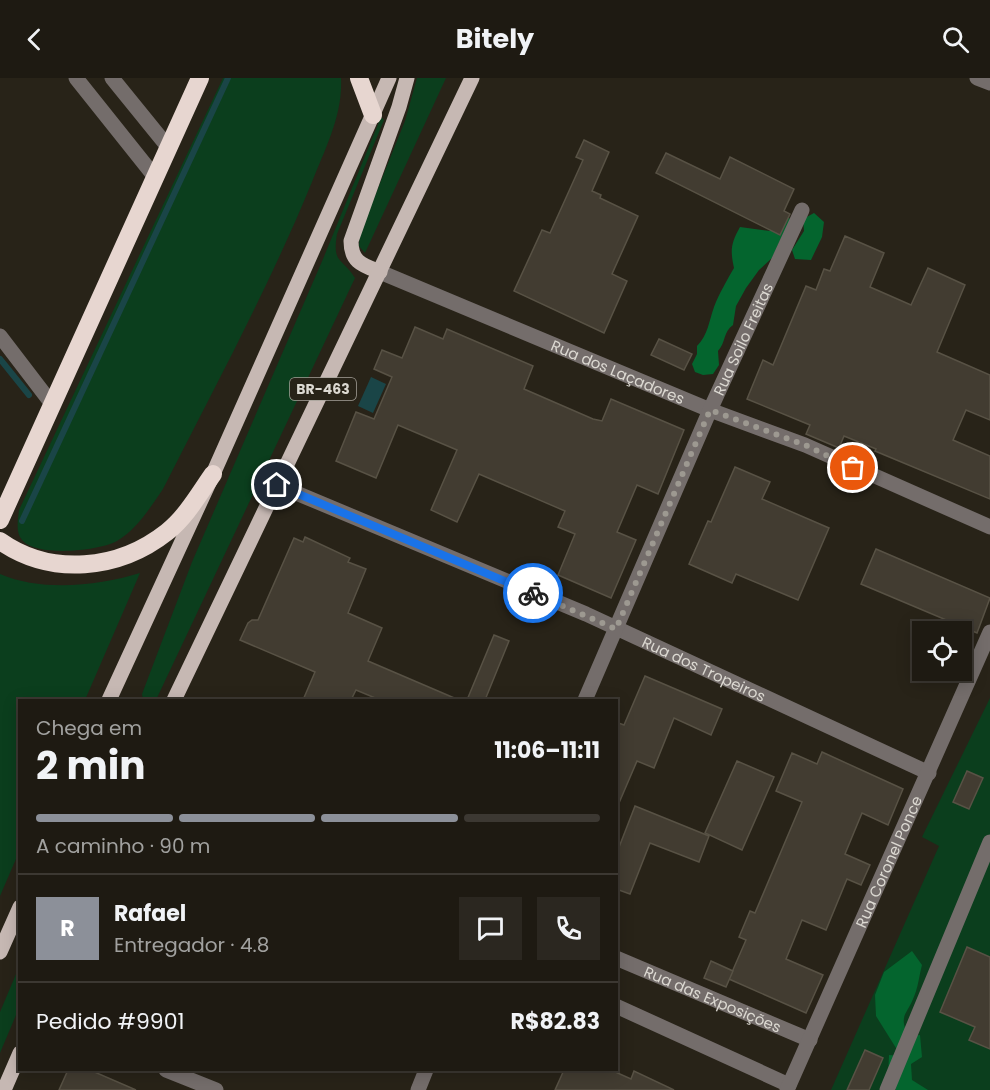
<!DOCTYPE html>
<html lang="pt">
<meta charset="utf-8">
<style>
:root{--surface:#1e1a12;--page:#2b2720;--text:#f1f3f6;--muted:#a1a19f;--line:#3c3832;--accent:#8c9099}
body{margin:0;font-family:Poppins,sans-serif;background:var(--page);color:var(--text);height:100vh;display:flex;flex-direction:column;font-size:22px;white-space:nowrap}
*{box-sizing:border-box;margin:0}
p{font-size:20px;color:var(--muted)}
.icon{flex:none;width:33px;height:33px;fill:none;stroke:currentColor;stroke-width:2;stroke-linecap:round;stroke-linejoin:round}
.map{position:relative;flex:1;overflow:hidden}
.drawer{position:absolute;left:18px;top:621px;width:600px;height:372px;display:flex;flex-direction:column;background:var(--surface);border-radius:0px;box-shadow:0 3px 15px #0003,0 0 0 2px var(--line)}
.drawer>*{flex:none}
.buttons{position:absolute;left:912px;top:543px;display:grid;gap:12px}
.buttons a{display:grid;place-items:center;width:60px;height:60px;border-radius:0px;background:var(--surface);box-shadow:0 3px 15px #0003,0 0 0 2px var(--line);font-size:30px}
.pin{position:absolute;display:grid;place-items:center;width:51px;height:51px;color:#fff;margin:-26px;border:3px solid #fff;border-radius:50%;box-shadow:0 2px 6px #0007}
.courier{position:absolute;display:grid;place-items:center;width:60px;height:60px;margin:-30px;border:4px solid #1a73e8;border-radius:50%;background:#fff;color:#222;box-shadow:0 2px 8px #0007}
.head em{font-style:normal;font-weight:700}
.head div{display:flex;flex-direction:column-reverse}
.head{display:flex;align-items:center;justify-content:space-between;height:102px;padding:0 18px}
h1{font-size:39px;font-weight:700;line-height:45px}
.bar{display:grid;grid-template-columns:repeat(4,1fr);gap:9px 6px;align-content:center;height:72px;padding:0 18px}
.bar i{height:8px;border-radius:4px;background:var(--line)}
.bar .selected{background:var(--accent)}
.bar p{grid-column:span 4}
.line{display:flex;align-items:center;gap:15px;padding:0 18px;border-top:2px solid var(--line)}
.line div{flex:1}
.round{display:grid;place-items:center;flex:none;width:63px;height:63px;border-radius:0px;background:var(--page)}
header{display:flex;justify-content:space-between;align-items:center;height:78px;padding:0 18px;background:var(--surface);font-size:27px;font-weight:700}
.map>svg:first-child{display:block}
.green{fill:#0b3e1d}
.forest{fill:#04652e}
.water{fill:#1a4547}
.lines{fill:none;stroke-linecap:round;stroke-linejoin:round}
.stream{stroke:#1a4547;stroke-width:6}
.building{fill:#423c31;stroke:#585245;stroke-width:1.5}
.minor{stroke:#746d6b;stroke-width:15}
.major{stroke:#c6b8b3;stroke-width:15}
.highway{stroke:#e7d6d0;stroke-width:18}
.done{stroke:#9d9991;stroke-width:6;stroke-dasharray:0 10.8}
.route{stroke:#1a73e8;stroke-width:8}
.labels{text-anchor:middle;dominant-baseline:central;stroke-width:6;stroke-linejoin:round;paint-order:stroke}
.shield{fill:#282318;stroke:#a6a29a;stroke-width:1.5}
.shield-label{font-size:14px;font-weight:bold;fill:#dcd9d2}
.street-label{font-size:15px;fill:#dcd9d2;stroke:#282318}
</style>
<header><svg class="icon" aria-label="back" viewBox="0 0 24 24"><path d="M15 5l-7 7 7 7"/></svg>Bitely<svg class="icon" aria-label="search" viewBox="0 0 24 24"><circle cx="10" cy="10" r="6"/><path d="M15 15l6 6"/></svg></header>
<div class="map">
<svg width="990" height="1012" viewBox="0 0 990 1012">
<rect width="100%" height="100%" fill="#282318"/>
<g class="green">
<path d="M223 0H341C343 37 325 71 312 104 269 209 214 310 163 411 150 430 137 451 117 463 99 473 38 479 23 463 15 455 18 442 19 432Z"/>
<path d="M417 0H446L365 175 359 168 360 155 405 43Z"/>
<path d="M381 39 384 42 337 156C332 186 342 179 355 200L156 622H143L142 616 192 484 323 181Z"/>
<path d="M140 495 85 622H20L19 774 0 818V496C42 514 98 508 140 495Z"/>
<path d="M990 620V1012H831L939 768 922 759Z"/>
<path d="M19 889V930L0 975V934Z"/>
</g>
<g class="forest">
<path d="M777 124 790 141 772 180 759 192 746 210 736 228 733 247C723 254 726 264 718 273L719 287 713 296 703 297 695 294 692 286 697 276V268C708 257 709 243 714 229 719 216 727 202 734 190 730 172 731 165 740 149L770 153 765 126Z"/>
<path d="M814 135 824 144 822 159 811 182 795 181 792 172 804 153 803 141Z"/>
<path d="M912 873 922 887C919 898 918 911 913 921 906 938 899 937 908 958L920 957 922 979 911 986 912 1002 928 1012H896L888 999 889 977 901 978 876 938 875 917 884 894Z"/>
</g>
<path class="water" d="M371 299 386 306 373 335 358 328Z"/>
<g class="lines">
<g class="stream">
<path d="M0 281 29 317"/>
<path d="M22 443 228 0"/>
</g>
</g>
<g class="building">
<path d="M584 62 609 74 592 113 601 117 600 120 638 138 612 196 627 203 604 255 514 213 542 152 550 155 583 82 576 79Z"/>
<path d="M666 75 720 101 730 79 794 111 784 133 790 136 780 157 656 95Z"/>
<path d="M845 158 884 175 870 209 911 227 928 190 965 207 937 274 990 297V342L966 332 953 362 990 378V421L875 373 876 371 844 358 839 370 806 356 810 347 747 321 763 282 773 287 806 208 816 212 824 191 830 193Z"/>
<path d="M415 249 443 261 447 251 533 288 524 311 593 341 602 343 611 321 684 352 658 416 637 407 617 454 636 462 611 520 558 497 575 456 558 449 565 433 479 396 457 444 431 432 457 372 398 347 376 400 336 383 356 334 374 341 392 299 374 291 382 272 402 280Z"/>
<path d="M659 261 692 276 684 292 651 277Z"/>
<path d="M735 389 770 404 762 421 829 450 798 522 736 496 732 505 689 486 708 443 711 444Z"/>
<path d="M305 459 350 480 348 484 366 491 348 535 382 550 368 583 459 622H380L356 612 351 622H303L315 594 240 562 248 545 252 542H258L294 460 303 464Z"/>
<path d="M876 471 990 520 977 555 861 506Z"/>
<path d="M494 557 509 563 485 622H467Z"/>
<path d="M645 598 722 631 711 657 674 640 654 690 637 683 616 732V644L624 647Z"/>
<path d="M822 674 903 711 888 747 862 735 845 776 870 787 861 807 847 801 826 852 802 842 786 881 823 897 806 935 729 901 746 862 739 859 750 833 755 835 802 724 776 713 792 675 817 686Z"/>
<path d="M737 683 774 699 742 772 705 755Z"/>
<path d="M967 693 983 700 969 731 953 724Z"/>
<path d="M635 728 709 758 699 784 650 765 630 816 616 811V777Z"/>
<path d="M967 869 990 879V971L969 962 975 949 940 934Z"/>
<path d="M711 883 733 893 726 909 704 900Z"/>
<path d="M865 972 883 980 869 1012H847Z"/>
<path d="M68 992H90L136 1012H59Z"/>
<path d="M564 992H611L631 1001 634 993 674 1012H555Z"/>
</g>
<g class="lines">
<g class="minor">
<path d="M76 0 155 99"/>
<path d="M112 0 168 69"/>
<path d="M977 0 990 5"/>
<path id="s1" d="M380 194 710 332 805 367 990 449"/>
<path d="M0 258 52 326"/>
<path id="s2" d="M277 407 586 536 929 695"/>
<path id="s3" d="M585 622 710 332 802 132"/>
<path id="s4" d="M616 880 810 962"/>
<path d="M616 928 789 1007"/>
<path d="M166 992 216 1012"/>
<path d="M418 1012 426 992"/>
<path id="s5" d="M787 1012 990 554"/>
<path d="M887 1012 990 764"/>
</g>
<g class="major">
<path d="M380 194C362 187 351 184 351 163L399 29 407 0"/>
<path d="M109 622 213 396 389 0"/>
<path d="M174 622 472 0"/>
<path d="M0 874 20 829"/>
<path d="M4 1012 20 975"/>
</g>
<g class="highway">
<path d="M359 0 373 37"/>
<path d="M0 442 200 0"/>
<path d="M0 463C51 499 119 492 167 454 186 439 199 416 213 396"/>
</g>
</g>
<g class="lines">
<path class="done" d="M533 515 616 551 710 332 805 367 853 390"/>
<path class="route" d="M277 407 533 515"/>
</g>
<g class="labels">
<rect class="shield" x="290" y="300" width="66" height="22" rx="4.5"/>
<g class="shield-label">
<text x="323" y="311">BR-463</text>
</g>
<g class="street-label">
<text stroke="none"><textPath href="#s3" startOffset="394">Rua Soilo Freitas</textPath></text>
<text stroke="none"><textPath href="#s1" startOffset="258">Rua dos Laçadores</textPath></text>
<text stroke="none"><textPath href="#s2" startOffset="465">Rua dos Tropeiros</textPath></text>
<text stroke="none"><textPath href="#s5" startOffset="250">Rua Coronel Ponce</textPath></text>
<text stroke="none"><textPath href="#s4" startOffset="105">Rua das Exposições</textPath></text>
</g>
</g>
</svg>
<div class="buttons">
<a><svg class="icon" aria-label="locate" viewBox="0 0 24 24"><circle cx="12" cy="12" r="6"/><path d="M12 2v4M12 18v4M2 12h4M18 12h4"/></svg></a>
</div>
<div class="pin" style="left:853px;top:390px;background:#ea580c"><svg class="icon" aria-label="bag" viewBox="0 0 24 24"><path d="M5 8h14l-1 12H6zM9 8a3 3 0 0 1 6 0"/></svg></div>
<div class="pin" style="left:277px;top:407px;background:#1f2937"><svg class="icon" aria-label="home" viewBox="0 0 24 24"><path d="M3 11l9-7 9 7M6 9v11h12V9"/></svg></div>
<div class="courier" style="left:533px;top:515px"><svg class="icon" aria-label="bike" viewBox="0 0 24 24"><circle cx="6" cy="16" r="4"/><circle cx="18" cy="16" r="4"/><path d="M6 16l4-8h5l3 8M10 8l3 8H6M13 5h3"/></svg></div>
<section class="drawer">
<div class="head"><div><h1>2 min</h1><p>Chega em</p></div><em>11:06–11:11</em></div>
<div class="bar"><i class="selected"></i><i class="selected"></i><i class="selected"></i><i></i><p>A caminho · 90 m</p></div>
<div class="line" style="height:108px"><b class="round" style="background:var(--accent);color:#fff">R</b><div><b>Rafael</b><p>Entregador · 4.8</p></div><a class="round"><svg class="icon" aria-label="chat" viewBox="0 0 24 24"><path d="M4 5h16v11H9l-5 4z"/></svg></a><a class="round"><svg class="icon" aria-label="phone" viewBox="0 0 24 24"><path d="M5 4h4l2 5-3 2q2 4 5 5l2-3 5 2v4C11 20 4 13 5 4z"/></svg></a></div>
<div class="line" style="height:78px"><div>Pedido #9901</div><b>R$82.83</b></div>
</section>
</div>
